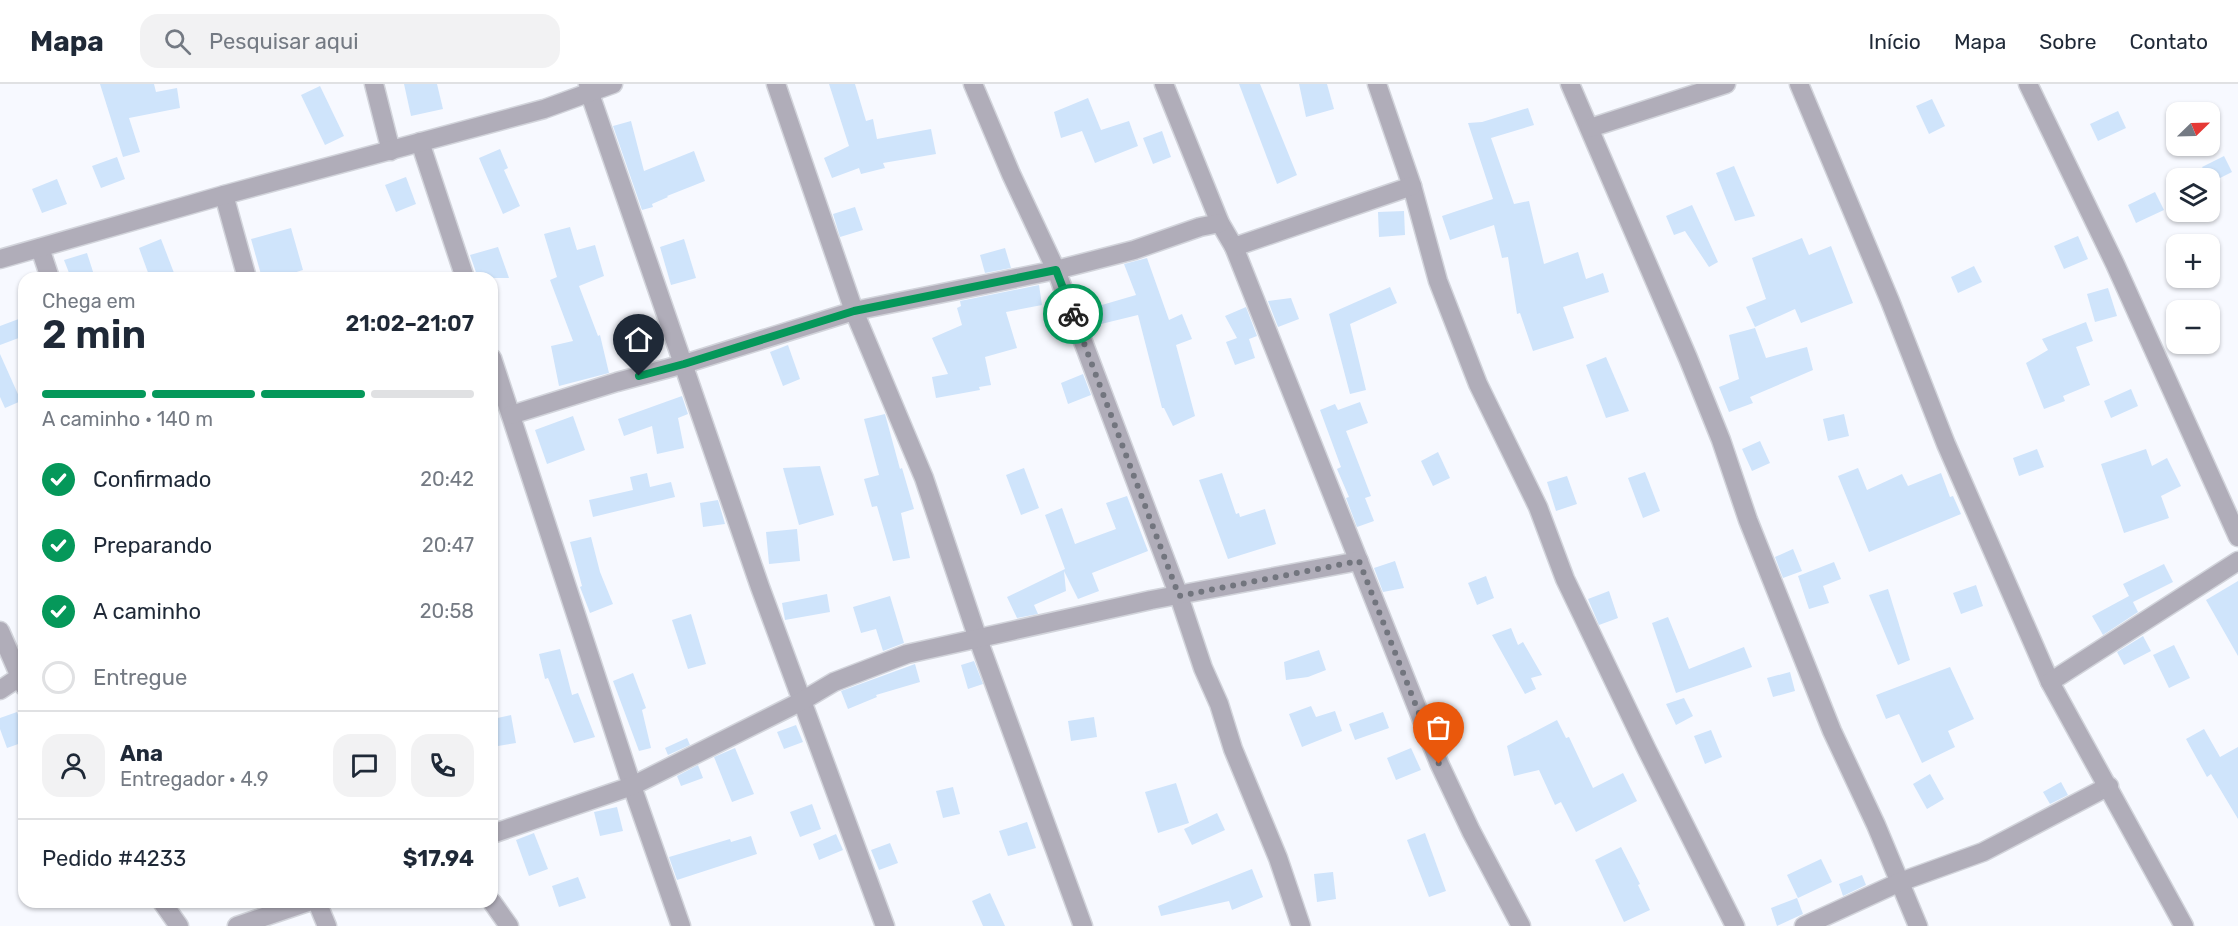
<!DOCTYPE html>
<html lang="pt">
<meta charset="utf-8">
<style>
:root{--surface:#fff;--page:#f2f2f3;--text:#1f2937;--muted:#747a83;--line:#e0e1e3;--accent:#05985a}
body{margin:0;font-family:Rubik,sans-serif;background:var(--page);color:var(--text);height:100vh;display:flex;flex-direction:column;font-size:22px;white-space:nowrap}
*{box-sizing:border-box;margin:0}
p{font-size:20px;color:var(--muted)}
.icon{flex:none;width:33px;height:33px;fill:none;stroke:currentColor;stroke-width:2;stroke-linecap:round;stroke-linejoin:round}
.map{position:relative;flex:1;overflow:hidden}
.side{position:absolute;left:18px;top:188px;width:480px;height:636px;display:flex;flex-direction:column;background:var(--surface);border-radius:18px;box-shadow:0 2px 4px #0004}
.side>*{flex:none}
.needle{width:39px;rotate:67deg}
.buttons{position:absolute;left:2166px;top:18px;display:grid;gap:12px}
.buttons a{display:grid;place-items:center;width:54px;height:54px;border-radius:12px;background:var(--surface);box-shadow:0 2px 4px #0004;font-size:30px}
.pin{position:absolute;display:grid;place-items:center;width:51px;height:51px;color:#fff;margin:-62px -26px;border-radius:50% 50% 50% 0;rotate:-45deg;box-shadow:0 0 6px #0007}
.pin .icon{rotate:45deg}
.courier{position:absolute;display:grid;place-items:center;width:60px;height:60px;margin:-30px;border:4px solid #05985a;border-radius:50%;background:#fff;color:#222;box-shadow:0 2px 8px #0007}
.summary em{font-style:normal;font-weight:600}
.summary div{display:flex;flex-direction:column-reverse}
.summary{display:flex;align-items:center;justify-content:space-between;height:102px;padding:0 24px}
h1{font-size:39px;font-weight:600;line-height:45px}
.bar{display:grid;grid-template-columns:repeat(4,1fr);gap:9px 6px;align-content:center;height:72px;padding:0 24px}
.bar i{height:8px;border-radius:4px;background:var(--line)}
.bar .selected{background:var(--accent)}
.bar p{grid-column:span 4}
.line{display:flex;align-items:center;gap:15px;padding:0 24px;border-top:2px solid var(--line)}
.line div{flex:1}
.round{display:grid;place-items:center;flex:none;width:63px;height:63px;border-radius:18px;background:var(--page)}
ol{padding:0 24px;list-style:none}
li{display:flex;align-items:center;gap:18px;height:66px}
li p{margin-inline-start:auto}
li .icon{padding:6px;border-radius:50%;background:var(--accent);color:#fff;stroke-width:4}
li:last-child{color:var(--muted)}
li i{width:33px;height:33px;border:3px solid var(--line);border-radius:50%}
header{display:flex;align-items:center;gap:36px;box-sizing:border-box;height:84px;padding:0 30px;background:var(--surface);border-bottom:2px solid var(--line)}
header strong{font-size:28px}
nav{display:flex;gap:33px;margin-inline-start:auto;font-size:21px}
.search{width:420px;height:54px;background:var(--page);display:flex;align-items:center;gap:15px;box-sizing:border-box;padding:0 21px;border-radius:18px;color:var(--muted);font-size:22px}
.map>svg:first-child{display:block}
.building{fill:#cfe4fb}
.lines{fill:none;stroke-linecap:round;stroke-linejoin:round}
.minor-casing{stroke:#d2d4db;stroke-width:21}
.minor{stroke:#b0adb9;stroke-width:18}
.done{stroke:#72757e;stroke-width:6;stroke-dasharray:0 10.8}
.route{stroke:#05985a;stroke-width:8}
</style>
<header>
<strong>Mapa</strong>
<div class="search"><svg class="icon" aria-label="search" viewBox="0 0 24 24"><circle cx="10" cy="10" r="6"/><path d="M15 15l6 6"/></svg>Pesquisar aqui</div>
<nav><a>Início</a><a>Mapa</a><a>Sobre</a><a>Contato</a></nav>
</header>
<div class="map">
<svg width="2238" height="842" viewBox="0 0 2238 842">
<rect width="100%" height="100%" fill="#f7f9ff"/>
<g class="building">
<path d="M100 0H154L156 8 177 4 180 24 129 34 140 68 123 73Z"/>
<path d="M404 0H437L443 25 411 32Z"/>
<path d="M829 0H855L866 37 873 35 877 55 931 45 936 70 883 79 885 84 861 90 859 84 832 94 824 74 849 62Z"/>
<path d="M1239 0H1260L1297 91 1277 100Z"/>
<path d="M1299 0H1327L1334 25 1306 33Z"/>
<path d="M320 2 344 52 325 61 301 11Z"/>
<path d="M1088 14 1101 46 1129 37 1138 62 1095 79 1082 47 1061 54 1054 28Z"/>
<path d="M1932 15 1945 42 1929 50 1916 22Z"/>
<path d="M1528 24 1534 41 1491 54 1514 120 1529 117 1544 180 1578 168 1586 195 1603 189 1609 208 1563 223 1574 254 1533 267 1520 229 1517 230 1508 173 1502 174 1494 141 1450 156 1442 132 1493 115 1468 39 1482 38Z"/>
<path d="M2118 27 2126 44 2098 57 2090 40Z"/>
<path d="M631 37 644 87 694 67 705 97 667 112 668 113 652 120 653 123 642 126 613 42Z"/>
<path d="M1162 47 1171 73 1153 80 1143 54Z"/>
<path d="M500 65 508 84 504 86 520 122 503 130 479 74Z"/>
<path d="M2224 72 2232 88 2210 99V94L2202 83Z"/>
<path d="M117 73 125 95 101 104 92 82Z"/>
<path d="M1734 82 1755 132 1735 137 1716 89Z"/>
<path d="M406 93 416 120 396 128 385 101Z"/>
<path d="M57 95 67 120 42 129 32 105Z"/>
<path d="M2155 108 2164 126 2136 139 2128 121Z"/>
<path d="M1692 121 1718 178 1709 183 1685 147 1674 151 1666 132Z"/>
<path d="M855 123 863 146 840 153 833 130Z"/>
<path d="M1404 127 1405 151 1379 153 1378 128Z"/>
<path d="M570 143 577 166 595 161 604 192 579 202 598 252 600 251 609 289 559 302 551 262 573 257 550 196 557 193 544 150Z"/>
<path d="M291 144 303 186 277 194H262L251 155Z"/>
<path d="M2078 152 2088 175 2064 185 2054 162Z"/>
<path d="M1802 154 1809 171 1831 162 1853 219 1801 239 1795 225 1755 243 1746 223 1766 215 1752 174Z"/>
<path d="M161 155 174 189 164 194H150L139 164Z"/>
<path d="M684 155 696 194 671 201 660 163Z"/>
<path d="M498 163 509 194H478L470 171Z"/>
<path d="M1005 164 1011 184 985 189 980 171Z"/>
<path d="M87 169 95 194H71L64 176Z"/>
<path d="M1147 174 1169 236 1182 230 1192 255 1176 261 1195 332 1173 342 1164 324H1162L1138 231 1101 240 1095 223 1136 211 1124 180Z"/>
<path d="M1974 182 1982 198 1958 209 1951 193Z"/>
<path d="M1039 201 1042 221 1006 228 1017 264 985 273 991 301 979 303 980 306 936 314 932 293 948 290 932 254 962 241 957 224 961 222 960 217Z"/>
<path d="M1390 203 1397 219 1350 240 1366 306 1350 310 1329 230Z"/>
<path d="M2108 204 2117 232 2095 238 2087 210Z"/>
<path d="M1291 214 1299 235 1278 243 1268 217Z"/>
<path d="M1246 223 1257 252 1249 255 1255 274 1235 281 1226 258 1237 254 1225 232Z"/>
<path d="M24 233V252L0 261V242Z"/>
<path d="M2086 238 2093 257 2076 263 2090 301 2063 312 2065 317 2044 325 2026 279 2048 266 2042 255Z"/>
<path d="M1755 244 1766 274 1807 263 1813 286 1750 313 1753 319 1729 328 1719 303 1739 295 1729 251Z"/>
<path d="M788 261 800 295 783 302 770 268Z"/>
<path d="M0 270 21 317 5 324 0 313Z"/>
<path d="M1606 273 1629 327 1606 334 1586 281Z"/>
<path d="M1083 290 1091 311 1068 320 1061 299Z"/>
<path d="M2131 305 2138 322 2111 334 2104 317Z"/>
<path d="M682 312 688 330 678 334 684 364 657 370 652 342 624 352 618 335Z"/>
<path d="M1360 318 1368 339 1346 347 1371 412 1365 414 1374 437 1357 443 1346 414 1349 413 1337 385 1341 383 1320 326 1335 320 1338 326Z"/>
<path d="M885 330 900 385 902 384 914 425 901 429 910 474 893 477 877 422 872 423 864 395 879 391 864 335Z"/>
<path d="M1844 330 1849 352 1828 357 1823 335Z"/>
<path d="M573 332 585 366 547 380 535 346Z"/>
<path d="M1760 357 1770 379 1752 387 1742 365Z"/>
<path d="M2037 365 2044 383 2019 392 2013 374Z"/>
<path d="M2146 365 2152 382 2167 374 2181 402 2161 412 2169 434 2124 449 2101 380Z"/>
<path d="M1438 368 1450 394 1433 402 1421 377Z"/>
<path d="M820 382 834 431 799 441 783 384Z"/>
<path d="M1024 384 1039 424 1021 431 1006 391Z"/>
<path d="M1858 384 1867 406 1902 390 1908 402 1941 389 1950 413 1953 412 1961 430 1869 468 1838 392Z"/>
<path d="M1645 388 1660 427 1643 434 1628 394Z"/>
<path d="M647 389 650 403 671 398 675 413 593 433 589 416 633 406 630 393Z"/>
<path d="M1222 389 1236 430 1239 429 1240 433 1265 425 1276 460 1228 475 1199 396Z"/>
<path d="M1567 392 1577 420 1556 427 1547 398Z"/>
<path d="M1127 412 1148 467 1092 489 1099 507 1078 515 1064 487 1066 507 1034 521 1038 530 1017 534 1007 513 1065 485 1045 431 1062 424 1075 460 1116 445 1106 419Z"/>
<path d="M718 416 725 440 703 443 700 419Z"/>
<path d="M797 445 800 477 769 480 766 448Z"/>
<path d="M591 453 600 488 613 520 590 529 580 503 582 502 570 458Z"/>
<path d="M1793 465 1802 487 1783 494 1775 473Z"/>
<path d="M1395 477 1404 504 1383 508 1374 484Z"/>
<path d="M1834 478 1841 495 1823 502 1829 519 1809 525 1798 492Z"/>
<path d="M2164 480 2173 498 2133 518 2138 528 2103 551 2092 532 2129 512 2123 500Z"/>
<path d="M1486 492 1494 514 1477 521 1468 499Z"/>
<path d="M2238 497V572L2206 516Z"/>
<path d="M1976 501 1983 522 1961 530 1953 509Z"/>
<path d="M1888 505 1910 576 1898 581 1869 511Z"/>
<path d="M1609 507 1618 534 1599 541 1588 515Z"/>
<path d="M827 510 830 528 785 536 782 519Z"/>
<path d="M890 512 904 559 883 567 876 545 861 549 853 523Z"/>
<path d="M691 530 706 580 688 585 672 536Z"/>
<path d="M1668 533 1689 585 1744 563 1752 583 1676 609 1652 539Z"/>
<path d="M1511 544 1518 561 1523 558 1542 591 1531 594 1536 605 1525 610 1492 551Z"/>
<path d="M2143 552 2151 567 2124 581 2117 568Z"/>
<path d="M2174 561 2190 594 2169 604 2153 571Z"/>
<path d="M560 565 572 611 578 609 595 653 574 659 548 594 545 595 539 570Z"/>
<path d="M1319 566 1326 586 1308 593 1286 596 1284 578Z"/>
<path d="M974 577 983 600 968 605 961 581Z"/>
<path d="M915 580 920 598 876 611 877 613 848 625 841 607Z"/>
<path d="M1950 583 1974 635 1948 647 1955 663 1922 679 1899 630 1886 635 1876 611Z"/>
<path d="M1790 588 1795 607 1773 613 1767 594Z"/>
<path d="M633 589 646 624 642 626 651 664 639 667 613 597Z"/>
<path d="M1684 614 1693 632 1676 641 1666 620Z"/>
<path d="M1311 622 1316 633 1335 627 1342 647 1302 663 1289 630Z"/>
<path d="M17 628 24 648V658L7 664 0 645V634Z"/>
<path d="M1383 628 1389 644 1355 656 1349 640Z"/>
<path d="M511 631 516 659 498 662 493 635Z"/>
<path d="M1094 633 1097 653 1071 657 1068 637Z"/>
<path d="M1557 636 1566 654 1569 653 1593 704 1623 689 1637 717 1576 748 1561 718 1555 721 1539 686 1514 692 1507 662Z"/>
<path d="M796 641 803 658 784 665 777 648Z"/>
<path d="M2204 645 2220 673 2238 663V735L2211 690 2207 693 2186 655Z"/>
<path d="M1711 646 1722 673 1705 680 1694 652Z"/>
<path d="M687 654 690 661 668 671 665 664Z"/>
<path d="M735 664 754 710 732 718 714 673Z"/>
<path d="M1411 664 1421 686 1396 696 1387 674Z"/>
<path d="M698 681 703 694 681 702 677 692Z"/>
<path d="M1930 690 1944 715 1927 725 1913 700Z"/>
<path d="M2061 698 2068 711 2050 720 2043 708Z"/>
<path d="M1176 699 1189 739 1158 749 1145 708Z"/>
<path d="M953 703 960 730 943 734 936 707Z"/>
<path d="M812 720 821 745 800 753 790 728Z"/>
<path d="M617 723 623 747 600 752 594 728Z"/>
<path d="M1217 729 1225 746 1192 761 1184 745Z"/>
<path d="M1027 738 1036 764 1008 772 999 747Z"/>
<path d="M534 749 548 785 529 792 516 756Z"/>
<path d="M1425 749 1446 807 1429 813 1407 756Z"/>
<path d="M836 750 843 766 819 776 813 760Z"/>
<path d="M751 752 757 770 677 796 669 773 730 755 731 758Z"/>
<path d="M890 759 898 779 879 786 871 766Z"/>
<path d="M1621 763 1640 800 1638 801 1650 826 1624 838 1595 776Z"/>
<path d="M1821 775 1832 798 1798 814 1787 791Z"/>
<path d="M1252 785 1263 813 1232 826 1229 817 1161 832 1158 822Z"/>
<path d="M1333 788 1336 815 1317 818 1314 790Z"/>
<path d="M1862 791 1866 801 1843 812 1839 800Z"/>
<path d="M578 793 586 814 559 823 552 802Z"/>
<path d="M990 809 1005 842H983L972 817Z"/>
<path d="M1797 814 1803 830 1777 842 1771 824Z"/>
</g>
<g class="lines">
<g class="minor-casing">
<g id="minor">
<path d="M374 0 391 67"/>
<path d="M588 0 590 10 760 503 885 842"/>
<path d="M776 0 854 227 924 394 978 555 1083 842"/>
<path d="M973 0 1011 90 1056 186 1179 512 1203 584 1219 620 1233 665 1278 774 1301 842"/>
<path d="M1164 0 1220 139 1234 163 1439 679 1471 747 1521 842"/>
<path d="M1377 0 1412 102 1438 197 1478 300 1538 423 1565 495 1646 664 1735 842"/>
<path d="M1570 0 1688 274 1721 356 1748 436 1832 647 1876 741 1918 842"/>
<path d="M1799 0 1890 217 1946 360 2050 598"/>
<path d="M2028 0 2115 180 2238 453"/>
<path d="M1590 44 1726 0"/>
<path d="M420 58 465 194"/>
<path d="M224 111 247 194"/>
<path d="M1234 163 1412 102"/>
<path d="M40 164 50 194"/>
<path d="M0 175 224 111 544 25 613 0"/>
<path d="M492 274 632 702 681 842"/>
<path d="M511 331 617 298 684 280 854 227 1056 186 1134 166 1200 143 1220 139"/>
<path d="M0 547 24 602"/>
<path d="M0 606 24 590"/>
<path d="M492 750 632 702 802 617 834 598 907 570 1151 516 1359 477"/>
<path d="M162 818 179 842"/>
<path d="M317 818 327 842"/>
<path d="M492 818 509 842"/>
<path d="M237 842 308 818"/>
<path d="M1804 842 1900 798 1983 768 2109 702"/>
<path d="M2184 842 2050 598 2238 477"/>
</g>
</g>
<use href="#minor" class="minor"/>
</g>
<g class="lines">
<path class="done" d="M1073 230 1179 512 1359 477 1439 680"/>
<path class="route" d="M639 292 684 280 854 227 1056 186 1073 230"/>
</g>
</svg>
<div class="buttons">
<a><svg class="needle" viewBox="-14 -14 28 28"><path d="M0-13l5 13h-10z" fill="#e53935"/><path d="M0 13l5-13h-10z" fill="#747a83"/></svg></a>
<a><svg class="icon" aria-label="layers" viewBox="0 0 24 24"><path d="M12 4l9 5-9 5-9-5zM3 14l9 5 9-5"/></svg></a>
<a>+</a>
<a>−</a>
</div>
<div class="pin" style="left:1439px;top:680px;background:#ea580c"><svg class="icon" aria-label="bag" viewBox="0 0 24 24"><path d="M5 8h14l-1 12H6zM9 8a3 3 0 0 1 6 0"/></svg></div>
<div class="pin" style="left:639px;top:292px;background:#1f2937"><svg class="icon" aria-label="home" viewBox="0 0 24 24"><path d="M3 11l9-7 9 7M6 9v11h12V9"/></svg></div>
<div class="courier" style="left:1073px;top:230px"><svg class="icon" aria-label="bike" viewBox="0 0 24 24"><circle cx="6" cy="16" r="4"/><circle cx="18" cy="16" r="4"/><path d="M6 16l4-8h5l3 8M10 8l3 8H6M13 5h3"/></svg></div>
<section class="side">
<div class="summary"><div><h1>2 min</h1><p>Chega em</p></div><em>21:02–21:07</em></div>
<div class="bar"><i class="selected"></i><i class="selected"></i><i class="selected"></i><i></i><p>A caminho · 140 m</p></div>
<ol>
<li><svg class="icon" aria-label="check" viewBox="0 0 24 24"><path d="M5 12l5 5 9-10"/></svg>Confirmado<p>20:42</p></li>
<li><svg class="icon" aria-label="check" viewBox="0 0 24 24"><path d="M5 12l5 5 9-10"/></svg>Preparando<p>20:47</p></li>
<li><svg class="icon" aria-label="check" viewBox="0 0 24 24"><path d="M5 12l5 5 9-10"/></svg>A caminho<p>20:58</p></li>
<li><i></i>Entregue</li>
</ol>
<div class="line" style="height:108px"><a class="round"><svg class="icon" aria-label="person" viewBox="0 0 24 24"><circle cx="12" cy="8" r="4"/><path d="M4 21q1-7 8-7t8 7"/></svg></a><div><b>Ana</b><p>Entregador · 4.9</p></div><a class="round"><svg class="icon" aria-label="chat" viewBox="0 0 24 24"><path d="M4 5h16v11H9l-5 4z"/></svg></a><a class="round"><svg class="icon" aria-label="phone" viewBox="0 0 24 24"><path d="M5 4h4l2 5-3 2q2 4 5 5l2-3 5 2v4C11 20 4 13 5 4z"/></svg></a></div>
<div class="line" style="height:78px"><div>Pedido #4233</div><b>$17.94</b></div>
</section>
</div>
